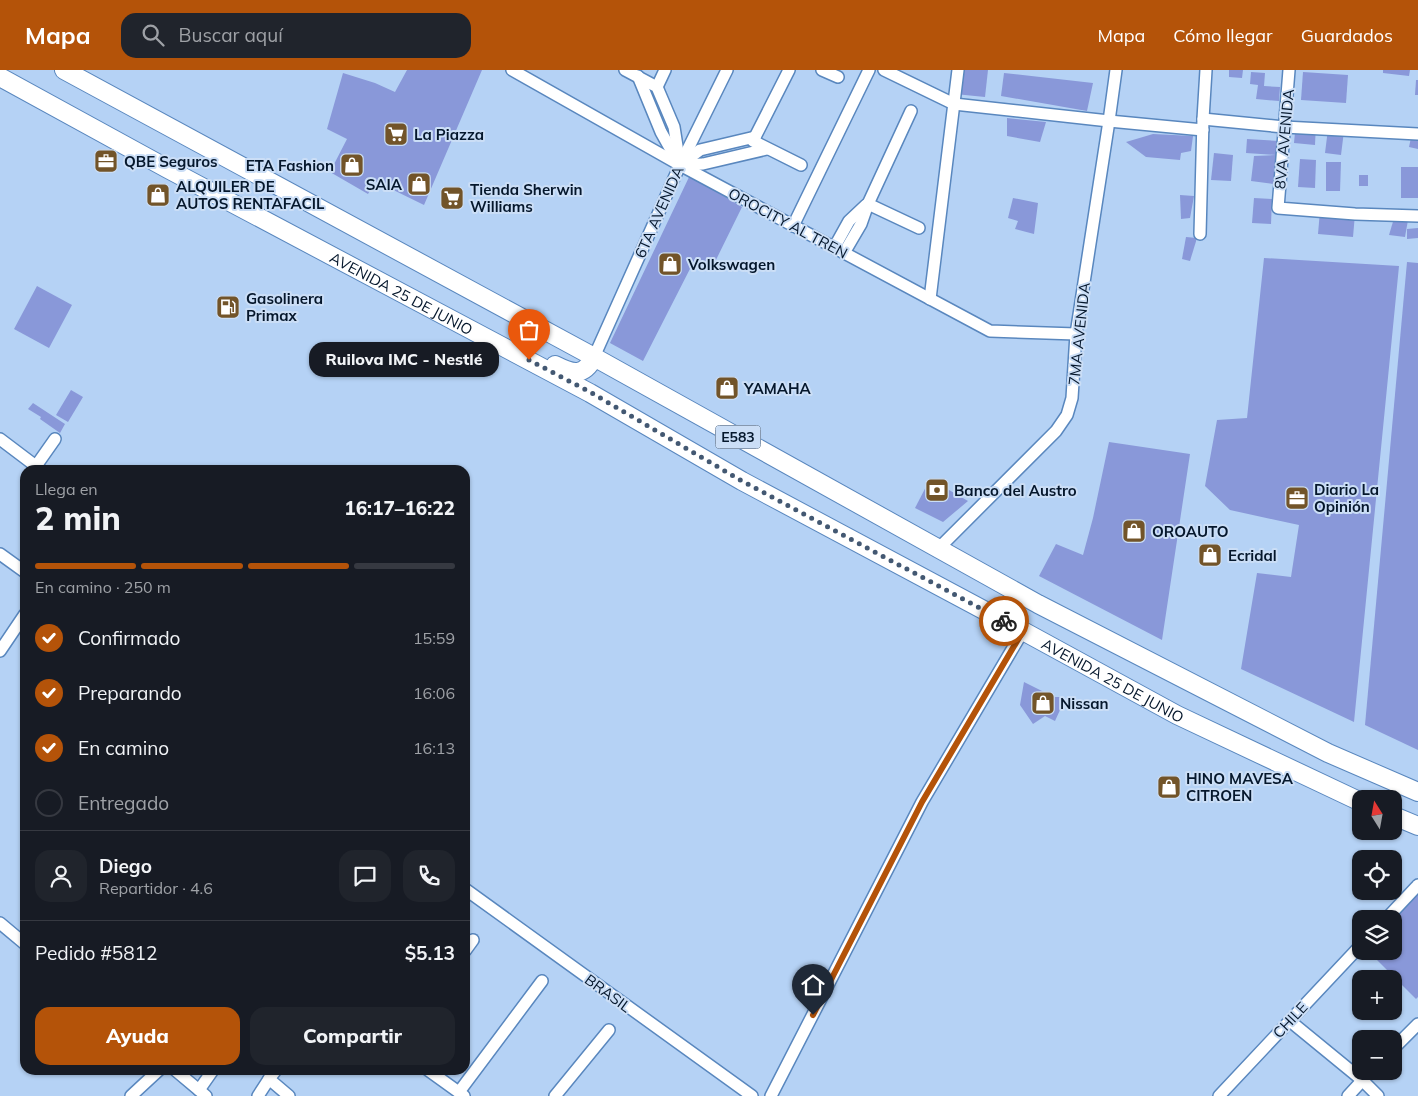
<!DOCTYPE html>
<html lang="es">
<meta charset="utf-8">
<style>
:root{--surface:#171b24;--page:#20242c;--text:#f1f3f6;--muted:#9ea1a6;--line:#363941;--accent:#b45309}
body{margin:0;font-family:Mulish,sans-serif;background:var(--page);color:var(--text);height:100vh;display:flex;flex-direction:column;font-size:19px;white-space:nowrap}
*{box-sizing:border-box;margin:0}
p{font-size:16px;color:var(--muted)}
.icon{flex:none;width:28px;height:28px;fill:none;stroke:currentColor;stroke-width:2;stroke-linecap:round;stroke-linejoin:round}
.map{position:relative;flex:1;overflow:hidden}
.sheet{position:absolute;left:20px;top:395px;width:450px;height:610px;display:flex;flex-direction:column;background:var(--surface);border-radius:15px;box-shadow:0 1px 4px #0004}
.sheet>*{flex:none}
.needle{width:32px;rotate:349deg}
.fabs{position:absolute;left:1352px;top:720px;display:grid;gap:10px}
.fabs a{display:grid;place-items:center;width:50px;height:50px;border-radius:10px;background:var(--surface);box-shadow:0 1px 4px #0004;font-size:25px}
.pin{position:absolute;display:grid;place-items:center;width:42px;height:42px;color:#fff;margin:-51px -21px;border-radius:50% 50% 50% 0;rotate:-45deg;box-shadow:0 0 5px #0007}
.pin .icon{rotate:45deg}
.courier{position:absolute;display:grid;place-items:center;width:50px;height:50px;margin:-25px;border:4px solid #b45309;border-radius:50%;background:#fff;color:#222;box-shadow:0 1px 6px #0007}
.bubble{position:absolute;height:35px;border-radius:15px;background:var(--surface);box-shadow:0 1px 4px #0004;font-size:16px;font-weight:800;line-height:35px;text-align:center}
.overview em{font-style:normal;font-weight:800}
.overview div{display:flex;flex-direction:column-reverse}
.overview{display:flex;align-items:center;justify-content:space-between;height:85px;padding:0 15px}
h1{font-size:32px;font-weight:800;line-height:38px}
.bar{display:grid;grid-template-columns:repeat(4,1fr);gap:8px 5px;align-content:center;height:60px;padding:0 15px}
.bar i{height:6px;border-radius:4px;background:var(--line)}
.bar .active{background:var(--accent)}
.bar p{grid-column:span 4}
.line{display:flex;align-items:center;gap:12px;padding:0 15px;border-top:1px solid var(--line)}
.line div{flex:1}
.round{display:grid;place-items:center;flex:none;width:52px;height:52px;border-radius:15px;background:var(--page)}
ol{padding:0 15px;list-style:none}
li{display:flex;align-items:center;gap:15px;height:55px}
li p{margin-inline-start:auto}
li .icon{padding:5px;border-radius:50%;background:var(--accent);color:#fff;stroke-width:4}
li:last-child{color:var(--muted)}
li i{width:28px;height:28px;border:2px solid var(--line);border-radius:50%}
.cta{display:flex;gap:10px;margin-top:auto;padding:10px 15px}
.cta a{flex:1;height:58px;border-radius:15px;background:var(--accent);color:#fff;font-size:20px;font-weight:800;line-height:58px;text-align:center}
.cta a+a{background:var(--page);color:var(--text)}
header{display:flex;align-items:center;gap:30px;box-sizing:border-box;height:70px;padding:0 25px;background:var(--accent);color:#fff}
header strong{font-size:24px}
nav{display:flex;gap:28px;margin-inline-start:auto;font-size:18px}
.search{width:350px;height:45px;background:var(--page);display:flex;align-items:center;gap:12px;box-sizing:border-box;padding:0 18px;border-radius:15px;color:var(--muted);font-size:19px}
.map>svg:first-child{display:block}
.building{fill:#8998d9}
.lines{fill:none;stroke-linecap:round;stroke-linejoin:round}
.minor-casing{stroke:#5987be;stroke-width:14}
.primary-casing{stroke:#5987be;stroke-width:20}
.minor{stroke:#fff;stroke-width:11}
.primary{stroke:#fff;stroke-width:18}
.done{stroke:#435872;stroke-width:5;stroke-dasharray:0 9}
.route{stroke:#b45309;stroke-width:6}
.labels{text-anchor:middle;dominant-baseline:central;stroke-width:4;stroke-linejoin:round;paint-order:stroke}
.shield{fill:#cbdef6;stroke:#405369;stroke-width:1}
.shield-label{font-size:14px;font-weight:bold;fill:#05172c}
.poi-label{font-size:15px;font-weight:bold;fill:#05172c;stroke:#cbdef6;text-anchor:start}
.street-label{font-size:15px;fill:#05172c;stroke:#cbdef6}
</style>
<header>
<strong>Mapa</strong>
<div class="search"><svg class="icon" aria-label="search" viewBox="0 0 24 24"><circle cx="10" cy="10" r="6"/><path d="M15 15l6 6"/></svg>Buscar aquí</div>
<nav><a>Mapa</a><a>Cómo llegar</a><a>Guardados</a></nav>
</header>
<div class="map">
<svg width="1418" height="1026" viewBox="0 0 1418 1026">
<rect width="100%" height="100%" fill="#b5d2f5"/>
<g class="building">
<path d="M407 0H482L424 135 375 111 368 124 330 102 347 69 327 59 343 3 375 13 395 22Z"/>
<path d="M962 0H988L985 27 955 24Z"/>
<path d="M1229 0H1243L1242 8 1229 7Z"/>
<path d="M1383 0H1410L1409 6 1383 3Z"/>
<path d="M1251 2 1265 3 1264 16 1280 17 1279 31 1256 29 1258 15 1250 14Z"/>
<path d="M1303 2 1348 5 1346 33 1301 30Z"/>
<path d="M1004 3 1093 13 1087 41 1001 26Z"/>
<path d="M1416 10H1418V25H1415Z"/>
<path d="M1007 48 1046 52 1040 72 1007 66Z"/>
<path d="M1296 51 1316 53 1315 75 1294 73Z"/>
<path d="M1328 59 1344 61 1341 85 1325 83Z"/>
<path d="M1412 63 1418 64V79L1409 77Z"/>
<path d="M1153 64 1193 66 1191 81 1181 83 1180 90 1146 87 1126 72Z"/>
<path d="M1247 69 1279 71 1273 114 1251 111 1254 86 1276 85 1246 83Z"/>
<path d="M1214 83 1233 85 1231 111 1211 110Z"/>
<path d="M1300 89 1316 90 1315 118 1298 117Z"/>
<path d="M1326 92H1341L1340 121H1326Z"/>
<rect x="1401" y="97" width="17" height="31"/>
<path d="M690 105 742 137 712 198 695 189 643 291 610 273Z"/>
<rect x="1359" y="105" width="9" height="11"/>
<path d="M1180 125 1194 126 1190 148 1181 149Z"/>
<path d="M1013 128 1038 133 1034 164 1015 159 1018 151 1008 148Z"/>
<path d="M1254 128 1272 129 1271 154 1252 153Z"/>
<path d="M1320 141 1355 144 1353 167 1318 164Z"/>
<path d="M1395 145 1408 150 1405 167 1389 165Z"/>
<path d="M1418 158V168L1407 169V159Z"/>
<path d="M1186 167 1197 168 1190 191 1182 189Z"/>
<path d="M1264 188 1399 196 1354 652 1241 599 1257 503 1291 507 1299 455 1230 440 1205 416 1217 350 1247 348Z"/>
<path d="M1407 192 1418 193V680L1365 655Z"/>
<path d="M37 216 72 235 49 278 14 259Z"/>
<path d="M71 320 83 327 68 352 56 345Z"/>
<path d="M33 333 65 354 60 363 40 349 41 347 28 339Z"/>
<path d="M1109 372 1190 384 1162 570 1039 506 1056 474 1083 485 1093 448Z"/>
<path d="M930 409 968 431 943 452 915 438Z"/>
<path d="M1024 612 1054 627H1062L1065 631V636L1063 639 1060 640 1055 651 1045 646 1033 654 1020 635Z"/>
<path d="M1418 819V927L1416 929 1368 881H1394V849Z"/>
</g>
<g class="lines">
<g class="minor-casing">
<g id="minor">
<path d="M512 0 680 95 990 261 1076 264"/>
<path d="M625 0 657 17 674 57 680 95"/>
<path d="M789 0 753 71 801 95"/>
<path d="M822 0 838 7"/>
<path d="M884 0 954 34 1109 51 1203 60"/>
<path d="M1289 0 1278 138 1355 144 1418 146"/>
<path d="M638 6 661 62 675 87"/>
<path d="M657 17 665 0"/>
<path d="M1203 49 1284 57 1418 64"/>
<path d="M681 94 700 80 755 67"/>
<path d="M681 95 703 94 767 79"/>
<path d="M868 134 919 158"/>
<path d="M793 156 869 0"/>
<path d="M1200 164 1203 49 1206 0"/>
<path d="M834 178 849 151 866 135"/>
<path d="M844 183 861 154 868 134 911 41"/>
<path d="M930 229 958 0"/>
<path d="M594 287 680 95 727 0"/>
<path d="M0 369 41 400"/>
<path d="M36 396 55 369"/>
<path d="M939 478 1056 361 1067 345 1072 328 1076 264 1109 51 1116 0"/>
<path d="M0 484 25 502"/>
<path d="M0 581 25 544"/>
<path d="M465 819 752 1026"/>
<path d="M1386 849 1418 815"/>
<path d="M0 853 25 874"/>
<path d="M465 881 473 870"/>
<path d="M1290 951 1362 1010 1378 1026"/>
<path d="M1394 978 1418 954"/>
<path d="M175 1000 206 1026"/>
<path d="M276 1000 269 1009 289 1026"/>
<path d="M428 1000 464 1026"/>
<path d="M199 1020 213 1000"/>
<path d="M459 1022 542 911"/>
<path d="M131 1026 159 1000"/>
<path d="M258 1026 269 1009"/>
<path d="M555 1026 609 960"/>
<path d="M771 1026 922 732 1023 561"/>
<path d="M1219 1026 1361 875"/>
<path d="M1348 1026 1371 1001"/>
</g>
</g>
<g class="primary-casing">
<g id="primary">
<path d="M64 0 594 287 1038 534 1328 683 1418 722"/>
<path id="s1" d="M0 7 168 99 590 323 742 411 1023 561 1177 645 1361 732"/>
<path d="M555 295C573 304 584 307 594 287"/>
<path d="M1394 746 1418 756"/>
</g>
</g>
<use href="#minor" class="minor"/>
<use href="#primary" class="primary"/>
</g>
<g class="lines">
<path class="done" d="M529 290 590 322 742 411 1004 551"/>
<path class="route" d="M813 945 922 732 1023 561 1004 551"/>
</g>
<defs>
<g id="supermarket-square" transform="scale(1.25)"><rect x="-9" y="-9" width="18" height="18" rx="4" fill="#725429" stroke="#cbdef6"/><path d="M-6-5.5h2.5l.6 2H6L4.5 2H-2.5L-4.4-4H-6ZM-1.5 3.2a1.3 1.3 0 1 0 .1 0ZM3 3.2a1.3 1.3 0 1 0 .1 0Z" fill="#fff"/></g>
<g id="office-square" transform="scale(1.25)"><rect x="-9" y="-9" width="18" height="18" rx="4" fill="#725429" stroke="#cbdef6"/><path d="M-6-3h4V-5.5h4V-3h4V5H-6ZM-1-4.5V-3h2v-1.5ZM-6 0V1H6V0Z" fill="#fff"/></g>
<g id="shop-square" transform="scale(1.25)"><rect x="-9" y="-9" width="18" height="18" rx="4" fill="#725429" stroke="#cbdef6"/><path d="M-5-2.5h2.3a2.7 3.5 0 0 1 5.4 0H5L5.5 6h-11ZM-1.5-2.5h3a1.5 2.3 0 0 0-3 0Z" fill="#fff"/></g>
<g id="fuel-square" transform="scale(1.25)"><rect x="-9" y="-9" width="18" height="18" rx="4" fill="#725429" stroke="#cbdef6"/><path d="M-5.5-6h7V0h2V4h1.3V-2.5L3-4.5l.8-.8L6-3V5H2.5V1h-1V6h-7ZM-4.2-4.7v3.2H.2V-4.7Z" fill="#fff"/></g>
<g id="bank-square" transform="scale(1.25)"><rect x="-9" y="-9" width="18" height="18" rx="4" fill="#725429" stroke="#cbdef6"/><path d="M-6-4H6V4H-6ZM0-2.3a2.3 2.3 0 1 0 0 4.6a2.3 2.3 0 1 0 0-4.6Z" fill="#fff"/></g>
</defs>
<g fill-rule="evenodd">
<use href="#supermarket-square" x="396" y="64"/>
<use href="#office-square" x="106" y="91"/>
<use href="#shop-square" x="352" y="95"/>
<use href="#shop-square" x="419" y="114"/>
<use href="#shop-square" x="158" y="125"/>
<use href="#supermarket-square" x="452" y="128"/>
<use href="#shop-square" x="670" y="194"/>
<use href="#fuel-square" x="228" y="237"/>
<use href="#shop-square" x="727" y="318"/>
<use href="#bank-square" x="937" y="420"/>
<use href="#office-square" x="1297" y="428"/>
<use href="#shop-square" x="1134" y="461"/>
<use href="#shop-square" x="1210" y="485"/>
<use href="#shop-square" x="1043" y="633"/>
<use href="#shop-square" x="1169" y="717"/>
</g>
<g class="labels">
<rect class="shield" x="715.5" y="355.5" width="45" height="23" rx="4"/>
<g class="shield-label">
<text x="738" y="367">E583</text>
</g>
<g class="poi-label">
<text x="414" y="64">La Piazza</text>
<text x="124" y="91">QBE Seguros</text>
<text x="334" y="95" text-anchor="end">ETA Fashion</text>
<text x="402" y="114" text-anchor="end">SAIA</text>
<text x="176" y="116">ALQUILER DE<tspan x="176" dy="17">AUTOS RENTAFACIL</tspan></text>
<text x="470" y="119">Tienda Sherwin<tspan x="470" dy="17">Williams</tspan></text>
<text x="688" y="194">Volkswagen</text>
<text x="246" y="228">Gasolinera<tspan x="246" dy="17">Primax</tspan></text>
<text x="744" y="318">YAMAHA</text>
<text x="1314" y="419">Diario La<tspan x="1314" dy="17">Opinión</tspan></text>
<text x="954" y="420">Banco del Austro</text>
<text x="1152" y="461">OROAUTO</text>
<text x="1228" y="485">Ecridal</text>
<text x="1060" y="633">Nissan</text>
<text x="1186" y="708">HINO MAVESA<tspan x="1186" dy="17">CITROEN</tspan></text>
</g>
<g class="street-label">
<text transform="translate(1284 69) rotate(-85)">8VA AVENIDA</text>
<text transform="translate(659 142) rotate(-66)">6TA AVENIDA</text>
<text transform="translate(788 153) rotate(28)">OROCITY AL TREN</text>
<text stroke="none"><textPath href="#s1" startOffset="456">AVENIDA 25 DE JUNIO</textPath></text>
<text transform="translate(1079 264) rotate(-84)">7MA AVENIDA</text>
<text stroke="none"><textPath href="#s1" startOffset="1266">AVENIDA 25 DE JUNIO</textPath></text>
<text transform="translate(608 923) rotate(36)">BRASIL</text>
<text transform="translate(1290 950) rotate(-47)">CHILE</text>
</g>
</g>
</svg>
<div class="fabs">
<a><svg class="needle" viewBox="-14 -14 28 28"><path d="M0-13l5 13h-10z" fill="#e53935"/><path d="M0 13l5-13h-10z" fill="#9ea1a6"/></svg></a>
<a><svg class="icon" aria-label="locate" viewBox="0 0 24 24"><circle cx="12" cy="12" r="6"/><path d="M12 2v4M12 18v4M2 12h4M18 12h4"/></svg></a>
<a><svg class="icon" aria-label="layers" viewBox="0 0 24 24"><path d="M12 4l9 5-9 5-9-5zM3 14l9 5 9-5"/></svg></a>
<a>+</a>
<a>−</a>
</div>
<div class="pin" style="left:529px;top:290px;background:#ea580c"><svg class="icon" aria-label="bag" viewBox="0 0 24 24"><path d="M5 8h14l-1 12H6zM9 8a3 3 0 0 1 6 0"/></svg></div>
<div class="pin" style="left:813px;top:945px;background:#1f2937"><svg class="icon" aria-label="home" viewBox="0 0 24 24"><path d="M3 11l9-7 9 7M6 9v11h12V9"/></svg></div>
<div class="courier" style="left:1004px;top:551px"><svg class="icon" aria-label="bike" viewBox="0 0 24 24"><circle cx="6" cy="16" r="4"/><circle cx="18" cy="16" r="4"/><path d="M6 16l4-8h5l3 8M10 8l3 8H6M13 5h3"/></svg></div>
<div class="bubble" style="left:309px;top:272px;width:190px">Ruilova IMC - Nestlé</div>
<section class="sheet">
<div class="overview"><div><h1>2 min</h1><p>Llega en</p></div><em>16:17–16:22</em></div>
<div class="bar"><i class="active"></i><i class="active"></i><i class="active"></i><i></i><p>En camino · 250 m</p></div>
<ol>
<li><svg class="icon" aria-label="check" viewBox="0 0 24 24"><path d="M5 12l5 5 9-10"/></svg>Confirmado<p>15:59</p></li>
<li><svg class="icon" aria-label="check" viewBox="0 0 24 24"><path d="M5 12l5 5 9-10"/></svg>Preparando<p>16:06</p></li>
<li><svg class="icon" aria-label="check" viewBox="0 0 24 24"><path d="M5 12l5 5 9-10"/></svg>En camino<p>16:13</p></li>
<li><i></i>Entregado</li>
</ol>
<div class="line" style="height:90px"><a class="round"><svg class="icon" aria-label="person" viewBox="0 0 24 24"><circle cx="12" cy="8" r="4"/><path d="M4 21q1-7 8-7t8 7"/></svg></a><div><b>Diego</b><p>Repartidor · 4.6</p></div><a class="round"><svg class="icon" aria-label="chat" viewBox="0 0 24 24"><path d="M4 5h16v11H9l-5 4z"/></svg></a><a class="round"><svg class="icon" aria-label="phone" viewBox="0 0 24 24"><path d="M5 4h4l2 5-3 2q2 4 5 5l2-3 5 2v4C11 20 4 13 5 4z"/></svg></a></div>
<div class="line" style="height:65px"><div>Pedido #5812</div><b>$5.13</b></div>
<div class="cta"><a>Ayuda</a><a>Compartir</a></div>
</section>
</div>
